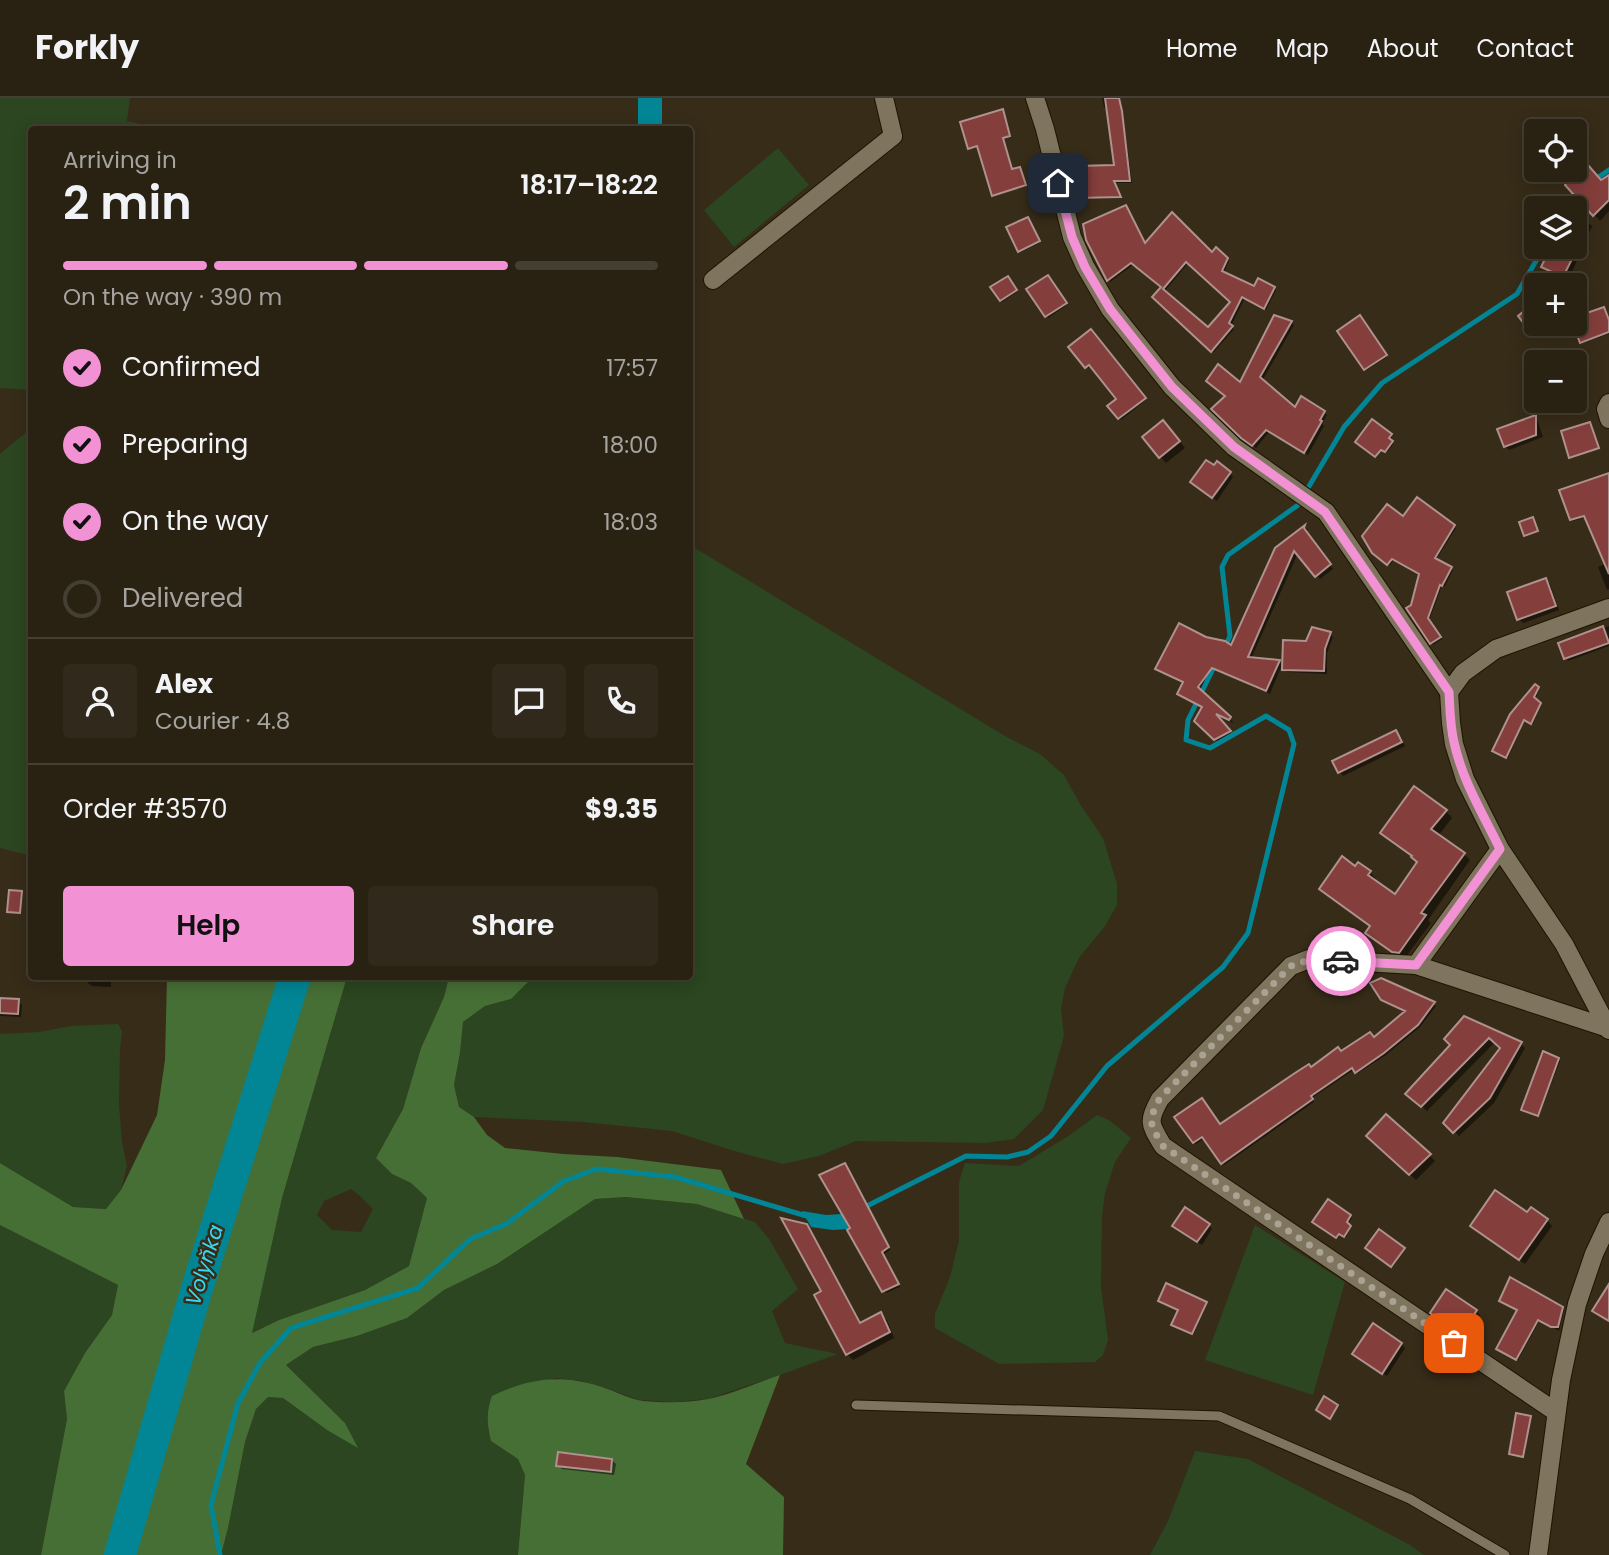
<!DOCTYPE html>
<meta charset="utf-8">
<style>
:root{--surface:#292112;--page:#31291b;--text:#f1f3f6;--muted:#a5a39f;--line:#453e32;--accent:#f391d5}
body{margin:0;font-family:Poppins,sans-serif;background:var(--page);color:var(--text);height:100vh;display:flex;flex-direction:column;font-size:26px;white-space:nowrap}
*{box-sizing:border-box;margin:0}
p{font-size:23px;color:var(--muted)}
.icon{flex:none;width:38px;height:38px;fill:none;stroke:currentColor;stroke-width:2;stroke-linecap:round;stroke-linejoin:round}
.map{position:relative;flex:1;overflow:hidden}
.panel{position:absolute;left:28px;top:28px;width:665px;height:854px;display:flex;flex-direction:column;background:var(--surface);border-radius:7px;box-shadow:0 4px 18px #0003,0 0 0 2px var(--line)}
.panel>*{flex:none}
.buttons{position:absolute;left:1524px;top:21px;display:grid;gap:14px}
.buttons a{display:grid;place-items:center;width:63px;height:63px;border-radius:7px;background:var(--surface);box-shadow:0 4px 18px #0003,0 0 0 2px var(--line);font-size:35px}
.pin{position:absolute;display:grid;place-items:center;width:60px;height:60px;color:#fff;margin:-30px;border-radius:14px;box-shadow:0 4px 10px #0006}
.courier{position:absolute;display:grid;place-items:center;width:70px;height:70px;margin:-35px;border:5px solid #f391d5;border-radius:50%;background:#fff;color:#222;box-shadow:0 2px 9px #0007}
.summary em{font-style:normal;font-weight:600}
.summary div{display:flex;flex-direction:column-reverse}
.summary{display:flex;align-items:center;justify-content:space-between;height:119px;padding:0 35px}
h1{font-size:46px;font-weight:600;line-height:52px}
.bar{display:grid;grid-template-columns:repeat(4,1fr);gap:10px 7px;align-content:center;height:84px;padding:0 35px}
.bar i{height:9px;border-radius:5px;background:var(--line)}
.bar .selected{background:var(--accent)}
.bar p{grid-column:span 4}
.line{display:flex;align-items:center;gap:18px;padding:0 35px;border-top:2px solid var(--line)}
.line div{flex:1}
.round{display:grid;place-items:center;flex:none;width:74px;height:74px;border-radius:7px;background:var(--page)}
ol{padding:0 35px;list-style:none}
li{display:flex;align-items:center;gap:21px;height:77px}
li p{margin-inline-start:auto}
li .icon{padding:7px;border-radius:50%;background:var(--accent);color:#111;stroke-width:4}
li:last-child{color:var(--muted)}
li i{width:38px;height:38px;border:4px solid var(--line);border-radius:50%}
.primary-button{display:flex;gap:14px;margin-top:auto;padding:14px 35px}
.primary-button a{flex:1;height:80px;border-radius:7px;background:var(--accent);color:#111;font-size:28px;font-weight:600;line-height:80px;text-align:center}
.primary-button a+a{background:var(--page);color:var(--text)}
header{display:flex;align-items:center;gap:42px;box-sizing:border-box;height:98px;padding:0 35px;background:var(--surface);border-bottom:2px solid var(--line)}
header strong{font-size:33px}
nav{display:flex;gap:38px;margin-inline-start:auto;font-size:24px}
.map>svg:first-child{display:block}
.green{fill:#2b4620;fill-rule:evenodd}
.forest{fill:#466f35}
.water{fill:#028696}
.shadow{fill:#0007;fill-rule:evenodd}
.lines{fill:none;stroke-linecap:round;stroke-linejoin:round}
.stream{stroke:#028696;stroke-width:5}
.river{stroke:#028696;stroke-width:32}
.building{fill:#843e3b;stroke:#af918e;stroke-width:2;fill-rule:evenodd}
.service-casing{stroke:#1e1402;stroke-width:11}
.minor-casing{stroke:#1e1402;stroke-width:20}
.tertiary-casing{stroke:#1e1402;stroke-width:20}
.service{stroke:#7f745d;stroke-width:9}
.minor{stroke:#7f745d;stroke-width:18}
.tertiary{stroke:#7f745d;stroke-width:18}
.done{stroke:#aaa293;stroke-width:7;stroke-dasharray:0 12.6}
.route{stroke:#f391d5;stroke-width:9}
.labels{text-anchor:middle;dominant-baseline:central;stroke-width:5;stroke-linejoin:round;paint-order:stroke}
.water-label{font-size:21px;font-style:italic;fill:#3bd7ee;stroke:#372c18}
</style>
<header>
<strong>Forkly</strong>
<nav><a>Home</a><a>Map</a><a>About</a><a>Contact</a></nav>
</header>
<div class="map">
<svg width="1609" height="1457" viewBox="0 0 1609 1457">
<rect width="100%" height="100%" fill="#372c18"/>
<g class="green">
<path d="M0 0H130L127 23 164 31 32 32 31 292 0 290Z"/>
<path d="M778 50 809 87 734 149 704 112Z"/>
<path d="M31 330V758L0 750V356Z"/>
<path d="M690 447 1005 638 1040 656 1064 677 1080 706 1103 740 1117 786V807L1105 828 1079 860 1065 890 1061 910 1064 938 1043 1012 1014 1041 986 1045 856 1043 819 1058 783 1066 731 1052 672 1033 583 1024 474 1019 459 1010 454 987 460 955 463 924 485 908 511 901 528 884 530 879 690 878Z"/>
<path d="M347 879H449L444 899 421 950 403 1011 376 1060 392 1076 411 1085 427 1100 409 1168 365 1192 279 1222 251 1235 282 1100ZM351 1091 360 1098 373 1111 361 1134 332 1132 317 1117 324 1103Z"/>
<path d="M118 926 122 933 120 951 119 1006 122 1044 127 1068 121 1092 106 1111 73 1109 0 1065V936L39 934 71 928Z"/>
<path d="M1097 1017 1109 1022 1131 1040 1115 1064 1105 1095 1102 1118 1101 1189 1108 1242 1103 1257 1095 1264 999 1266 935 1230V1216L950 1179 959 1143V1084L965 1065 1019 1068 1070 1037Z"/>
<path d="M626 1099 697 1106 755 1124 769 1141 798 1191 772 1213 785 1245 838 1256 780 1277 708 1301 673 1304 639 1302 603 1289 580 1283 556 1280 489 1306 488 1332 491 1343 518 1361 525 1377 518 1457H221L228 1429 245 1344 256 1311 268 1299 283 1300 327 1332 345 1325 286 1267 313 1249 357 1238 407 1220 444 1192 497 1166 595 1101Z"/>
<path d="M0 1127 118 1187 112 1217 85 1255 64 1293 67 1321 41 1457H0Z"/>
<path d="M1255 1127 1345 1184 1313 1297 1205 1262Z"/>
<path d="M1195 1353 1248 1361 1410 1447 1424 1457H1150L1168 1423Z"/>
</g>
<g class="forest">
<path d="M167 879H347L282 1100 252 1235 279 1222 365 1192 409 1168 427 1100 411 1085 392 1076 376 1060 403 1011 421 950 444 899 449 879H530L528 884 511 901 485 908 463 924 460 955 454 987 459 1009 474 1019 487 1037 505 1050 563 1056 617 1059 721 1072 744 1121 697 1106 626 1099 595 1101 497 1166 444 1192 407 1220 357 1238 313 1249 286 1267 345 1325 358 1350 327 1332 283 1300 268 1299 256 1311 245 1344 228 1430 221 1457H41L67 1321 64 1293 85 1255 112 1217 118 1187 0 1127V1065L73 1109 106 1111 121 1092 157 1017 165 962Z"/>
<path d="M780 1277 746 1366 784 1399 783 1457H518L525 1377 518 1361 491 1343C487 1329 486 1312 492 1298 530 1280 561 1276 602 1289 615 1293 629 1301 643 1303 664 1305 687 1305 708 1301 732 1296 756 1285 780 1277Z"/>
</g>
<g class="water">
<rect x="638" y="0" width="24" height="31"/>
<path d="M802 1113 826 1117 842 1116 849 1131 833 1132 811 1129Z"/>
</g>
<g class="shadow">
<path d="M1102 0H1119L1123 16 1132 85H1114L1122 100 1082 101 1080 99 1116 69 1108 11 1104 9Z"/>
<path d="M1003 15 1011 39 1003 41 1012 73 1020 71 1021 72 1026 88 995 98 979 49 971 51 969 50Z"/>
<path d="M1609 79V113L1600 123 1568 87 1601 84Z"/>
<path d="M1575 118 1587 124 1592 128 1568 183 1548 174 1543 169 1553 149H1575Z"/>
<path d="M1029 123 1040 145 1021 154 1019 153Z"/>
<path d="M1145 147 1212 156 1216 152 1229 163 1224 175 1254 190H1274L1276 192 1266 212 1245 200 1231 228 1234 231 1214 254 1154 199 1163 189 1134 166 1110 184 1108 182ZM1189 164 1232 204 1208 231 1164 194Z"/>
<path d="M1008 180 1017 194 1002 204 1001 202Z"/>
<path d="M1049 180 1067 207 1048 220 1029 191Z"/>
<path d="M1360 219 1387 259 1367 272 1340 234Z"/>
<path d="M1575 221 1609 223V236L1583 245 1575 226Z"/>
<path d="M1291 224 1294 227 1262 283 1295 312 1324 314 1327 317 1322 326 1324 328 1308 357 1269 334 1256 350 1247 343 1241 287Z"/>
<path d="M1091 233 1146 302 1121 322 1110 308 1118 301 1091 268 1088 270 1071 249Z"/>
<path d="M1534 320 1538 324 1543 339 1509 352 1505 348Z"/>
<path d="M1373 323 1392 339 1390 343 1393 346 1387 354 1383 352 1377 359 1357 344Z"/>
<path d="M1591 327 1599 351 1572 360 1571 359Z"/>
<path d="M1169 331 1185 350 1166 365 1144 340Z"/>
<path d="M1230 375 1233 379 1217 403 1196 388Z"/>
<path d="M1609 381V491L1607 492 1598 469 1606 466 1587 419 1573 423 1571 421Z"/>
<path d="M1418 401 1456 430 1436 462 1453 472 1445 488 1442 487 1429 523 1442 541 1433 547 1408 511 1413 508 1421 476 1394 462 1390 467 1373 453Z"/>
<path d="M1305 429 1308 432 1306 435 1333 471 1320 481 1298 455 1251 561 1279 564 1284 568 1308 545 1330 536 1333 539 1327 555V576L1287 574 1281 569 1270 596 1216 572 1201 594 1233 624V625L1214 615 1233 637 1219 645 1196 623 1203 610 1182 599 1179 596 1184 586 1161 574 1157 570 1205 540 1232 549 1276 451Z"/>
<path d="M1546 482 1550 486 1559 512 1523 525 1519 521Z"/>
<path d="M1609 528V548L1568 563 1566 560 1560 546Z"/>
<path d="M1538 590 1539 592 1535 602 1541 608 1533 626 1525 622 1508 660 1496 654Z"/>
<path d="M1396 634 1400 638 1405 648 1343 678 1340 674Z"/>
<path d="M1446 713 1452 720 1438 738 1464 756 1470 762 1428 822 1431 825 1405 860H1400L1367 835 1372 829 1327 797 1321 791 1356 770 1370 774 1376 781 1374 784 1395 798 1419 764 1389 741Z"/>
<path d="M88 878H111V889L92 888 88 885Z"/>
<path d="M1382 882 1436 908 1420 929 1386 957 1358 975 1355 971 1312 1000 1314 1004 1224 1067 1205 1040 1196 1046 1194 1044 1177 1019 1220 1028 1311 971 1341 955 1374 941 1407 913Z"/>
<path d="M0 902 18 903 22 907 21 919 1 918 0 917Z"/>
<path d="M1465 920 1521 946 1525 950 1494 1005 1459 1038 1446 1025 1502 950 1495 944 1427 1013 1408 996 1452 947Z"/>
<path d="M1558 961 1560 963 1539 1018 1524 1013Z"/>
<path d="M1375 1044 1429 1057 1435 1063 1416 1082Z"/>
<path d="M847 1069 890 1152 883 1157 900 1189 886 1195 852 1131Z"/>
<path d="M1328 1104 1352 1120 1347 1127 1351 1130 1346 1139 1341 1136 1338 1140 1315 1124Z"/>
<path d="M1528 1117 1547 1122 1552 1128 1525 1166 1478 1133Z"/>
<path d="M806 1127 812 1134 862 1226 881 1216 887 1222 894 1240 853 1262 847 1256 823 1194Z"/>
<path d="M1209 1127 1212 1131 1202 1147 1178 1131Z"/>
<path d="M1380 1133 1405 1152 1393 1169 1367 1149Z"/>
<path d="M1206 1205 1207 1207 1193 1237 1174 1228Z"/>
<path d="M1562 1210 1564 1212 1559 1233 1540 1222 1518 1262 1499 1252 1519 1212Z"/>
<path d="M1476 1213 1480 1217 1466 1239 1436 1219Z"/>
<path d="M1401 1246 1405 1250 1387 1278 1358 1260Z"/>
<path d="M1530 1319 1531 1321 1524 1359 1512 1357Z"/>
<path d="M612 1362 616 1366 614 1377 562 1371 558 1367Z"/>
</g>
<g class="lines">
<g class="stream">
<path d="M1594 82 1609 72"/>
<path d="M1565 110 1574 95 1577 93"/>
<path d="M1225 549 1230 538 1222 469 1228 457 1298 407 1344 329 1382 285 1517 196 1544 149"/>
<path d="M861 1111 966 1058 1007 1059 1028 1054 1051 1038 1107 968 1223 869 1248 835 1294 646 1289 632 1266 618 1210 650 1186 642 1188 622 1215 567"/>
<path d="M220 1457 211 1407 238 1305 260 1265 291 1230 418 1190 470 1141 506 1126 564 1083 597 1071 675 1079 810 1119"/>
</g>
<path class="river" d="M120 1457 195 1197 295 878"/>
</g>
<g class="building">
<path d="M1105 0H1119L1122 13 1130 83H1114L1121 99 1078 100 1077 68 1114 67Z"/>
<path d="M1003 11 1010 38 1003 40 1012 71 1020 69 1026 87 992 98 977 48 968 51 960 24Z"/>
<path d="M1581 59 1601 82 1609 77V102L1593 118 1565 87Z"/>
<path d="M1126 107 1145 145 1172 114 1212 154 1216 149 1228 160 1222 173 1254 188 1258 180 1275 189 1264 211 1242 199 1229 225 1233 228 1211 254 1152 199 1161 189 1131 165 1107 183 1086 142 1083 126ZM1186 164 1230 204 1208 229 1163 191Z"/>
<path d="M1028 119 1040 143 1018 154 1006 129Z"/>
<path d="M1551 149H1578L1563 179 1541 169Z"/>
<path d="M1048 177 1067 205 1045 219 1026 191Z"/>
<path d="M1008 178 1017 192 1000 203 990 189Z"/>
<path d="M1530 208 1536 215V224L1528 231 1518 218Z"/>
<path d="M1604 209 1609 222V234L1580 245 1575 231V219Z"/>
<path d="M1274 217 1292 223 1260 279 1295 309 1301 298 1325 313 1320 322 1322 323 1304 355 1266 332 1252 348 1241 340 1211 311 1225 298 1206 283 1218 266 1240 284Z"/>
<path d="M1360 217 1387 257 1364 272 1337 233Z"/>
<path d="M1091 231 1146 300 1118 321 1107 308 1116 301 1089 267 1085 270 1068 249Z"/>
<path d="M1536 317V337L1504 349 1497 331Z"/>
<path d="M1372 321 1392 336 1389 340 1393 343 1385 354 1381 352 1375 359 1355 344Z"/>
<path d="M1163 322 1180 343 1159 360 1142 339Z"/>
<path d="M1590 324 1599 350 1569 360 1561 333Z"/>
<path d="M1206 362 1214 367 1217 363 1231 374 1212 400 1190 384Z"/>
<path d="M1609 375V476L1584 418 1570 422 1559 392Z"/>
<path d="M1417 399 1455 427 1435 460 1452 469 1442 488 1440 487 1428 520 1441 539 1430 546 1406 510 1411 507 1419 476 1392 461 1387 467 1372 455 1362 438 1387 406 1403 418Z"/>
<path d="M1533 419 1538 433 1524 438 1519 424Z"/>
<path d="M1305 427 1304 430 1331 466 1315 479 1294 453 1248 559 1280 562 1266 593 1212 570 1198 589 1231 619 1229 622 1216 616 1231 633 1214 642 1194 623 1202 609 1177 596 1183 584 1155 571 1179 525 1206 539 1225 543 1231 547 1275 450Z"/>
<path d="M1546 480 1556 508 1517 522 1507 494Z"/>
<path d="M1603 528 1609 545 1564 561 1558 545Z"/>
<path d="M1312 529 1331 534 1325 551 1324 573 1282 572 1283 542 1306 543Z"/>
<path d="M1535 586 1539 589 1534 599 1541 605 1531 626 1524 622 1506 660 1492 653 1510 616Z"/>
<path d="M1396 632 1402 644 1338 675 1332 663Z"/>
<path d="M1414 688 1447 712 1431 731 1465 755 1421 815 1426 817 1399 855 1392 854 1365 835 1370 828 1319 791 1342 758 1355 768 1358 764 1371 773 1368 777 1395 796 1417 764 1411 759 1412 758 1380 735Z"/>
<path d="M9 792 22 793 20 815 7 814Z"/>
<path d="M1381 880 1435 904 1418 927 1384 955 1355 975 1352 970 1311 998 1313 1001 1221 1066 1202 1039 1193 1045 1174 1019 1202 1000 1220 1026 1295 975 1309 966 1311 969 1338 949 1341 953 1370 934 1374 939 1405 913 1381 902 1370 885Z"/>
<path d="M0 900 19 901 18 916 0 915Z"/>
<path d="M1464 918 1522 944 1490 1000 1453 1035 1443 1025 1500 950 1489 940 1421 1009 1405 996 1450 947 1444 941Z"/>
<path d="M1543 953 1559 960 1538 1018 1521 1012Z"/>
<path d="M1386 1016 1431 1056 1409 1077 1366 1038Z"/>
<path d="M845 1065 889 1149 882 1154 899 1186 882 1194 847 1132 850 1130 819 1077Z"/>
<path d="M1495 1092 1527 1114 1531 1109 1548 1121 1519 1162 1470 1128Z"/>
<path d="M1328 1101 1351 1117 1347 1124 1351 1128 1344 1139 1339 1136 1336 1140 1312 1124Z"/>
<path d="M1185 1109 1210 1126 1197 1144 1172 1128Z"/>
<path d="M781 1120 807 1126 860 1225 881 1214 890 1234 846 1257 814 1197 821 1193Z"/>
<path d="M1379 1131 1405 1150 1391 1169 1365 1150Z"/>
<path d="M1510 1179 1563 1209 1558 1229H1551L1538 1222 1516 1262 1496 1251 1517 1212 1499 1203Z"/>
<path d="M1166 1185 1207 1204 1192 1236 1171 1227 1178 1212 1158 1203Z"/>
<path d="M1609 1186V1223L1592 1213Z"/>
<path d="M1446 1191 1477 1212 1462 1236 1430 1215Z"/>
<path d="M1373 1225 1402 1245 1382 1276 1352 1256Z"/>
<path d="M1324 1298 1338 1307 1330 1321 1316 1312Z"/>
<path d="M1516 1315 1531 1318 1523 1359 1509 1356Z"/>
<path d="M558 1354 612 1361 611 1374 556 1368Z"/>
</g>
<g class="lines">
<g class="service-casing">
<path id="service" d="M856 1307 1219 1318 1410 1401 1505 1457"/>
</g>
<g class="minor-casing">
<g id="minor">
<path d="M1035 0 1045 31 1072 139 1085 168 1110 211 1172 289 1234 349 1326 414 1449 594 1463 575 1496 551 1609 510"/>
<path d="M713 182 893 38 884 0"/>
<path d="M1609 305 1606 311 1609 321"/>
<path d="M1500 751 1416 867 1309 861 1291 868 1160 1001C1147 1024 1150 1026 1163 1048L1556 1314"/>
<path d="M1416 867 1608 930"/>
</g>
</g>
<g class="tertiary-casing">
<g id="tertiary">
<path d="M1449 594 1451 625 1454 646 1465 681 1500 751 1564 846 1609 932"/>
<path d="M1538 1457 1561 1282 1577 1206 1594 1156 1609 1124"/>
</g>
</g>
<use href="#service" class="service"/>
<use href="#minor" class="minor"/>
<use href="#tertiary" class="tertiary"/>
</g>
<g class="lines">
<path class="done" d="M1341 863 1309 862 1291 868 1160 1000C1147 1024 1150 1026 1163 1048L1454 1245"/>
<path class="route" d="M1058 85 1072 139 1085 169 1110 211 1172 289 1234 349 1325 414 1449 594C1450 611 1450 628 1454 644 1462 682 1483 716 1500 751L1416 867 1341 863"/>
</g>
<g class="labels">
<g class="water-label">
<text transform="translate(204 1167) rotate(-73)">Volyňka</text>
</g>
</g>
</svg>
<div class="buttons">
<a><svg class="icon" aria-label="locate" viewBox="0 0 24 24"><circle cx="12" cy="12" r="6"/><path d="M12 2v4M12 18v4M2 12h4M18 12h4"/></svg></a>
<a><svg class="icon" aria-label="layers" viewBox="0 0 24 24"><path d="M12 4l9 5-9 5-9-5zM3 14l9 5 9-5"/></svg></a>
<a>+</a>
<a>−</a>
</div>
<div class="pin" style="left:1454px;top:1245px;background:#ea580c"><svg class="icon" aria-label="bag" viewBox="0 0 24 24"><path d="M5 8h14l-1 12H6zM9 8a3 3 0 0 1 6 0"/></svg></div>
<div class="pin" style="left:1058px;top:85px;background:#1f2937"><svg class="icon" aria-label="home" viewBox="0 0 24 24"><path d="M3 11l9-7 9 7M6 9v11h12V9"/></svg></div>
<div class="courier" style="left:1341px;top:863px"><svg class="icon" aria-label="car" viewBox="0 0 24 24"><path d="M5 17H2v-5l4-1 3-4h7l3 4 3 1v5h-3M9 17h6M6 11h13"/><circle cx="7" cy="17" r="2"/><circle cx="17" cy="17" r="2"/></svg></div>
<section class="panel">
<div class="summary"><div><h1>2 min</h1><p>Arriving in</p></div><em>18:17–18:22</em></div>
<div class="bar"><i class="selected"></i><i class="selected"></i><i class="selected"></i><i></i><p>On the way · 390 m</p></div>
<ol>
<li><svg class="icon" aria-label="check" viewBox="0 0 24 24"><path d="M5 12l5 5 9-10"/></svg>Confirmed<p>17:57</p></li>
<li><svg class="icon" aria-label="check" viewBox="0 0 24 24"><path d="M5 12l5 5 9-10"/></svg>Preparing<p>18:00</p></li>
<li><svg class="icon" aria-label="check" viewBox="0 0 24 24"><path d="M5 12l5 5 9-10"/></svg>On the way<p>18:03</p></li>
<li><i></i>Delivered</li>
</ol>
<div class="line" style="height:126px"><a class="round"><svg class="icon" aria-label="person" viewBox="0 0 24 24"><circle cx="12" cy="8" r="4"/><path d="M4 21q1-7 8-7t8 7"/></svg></a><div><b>Alex</b><p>Courier · 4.8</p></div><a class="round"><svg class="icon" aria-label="chat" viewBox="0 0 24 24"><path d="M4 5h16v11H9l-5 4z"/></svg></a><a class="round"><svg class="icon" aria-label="phone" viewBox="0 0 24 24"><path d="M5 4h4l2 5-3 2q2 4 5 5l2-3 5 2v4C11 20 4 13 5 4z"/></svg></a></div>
<div class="line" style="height:91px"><div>Order #3570</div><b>$9.35</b></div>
<div class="primary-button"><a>Help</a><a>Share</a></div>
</section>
</div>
